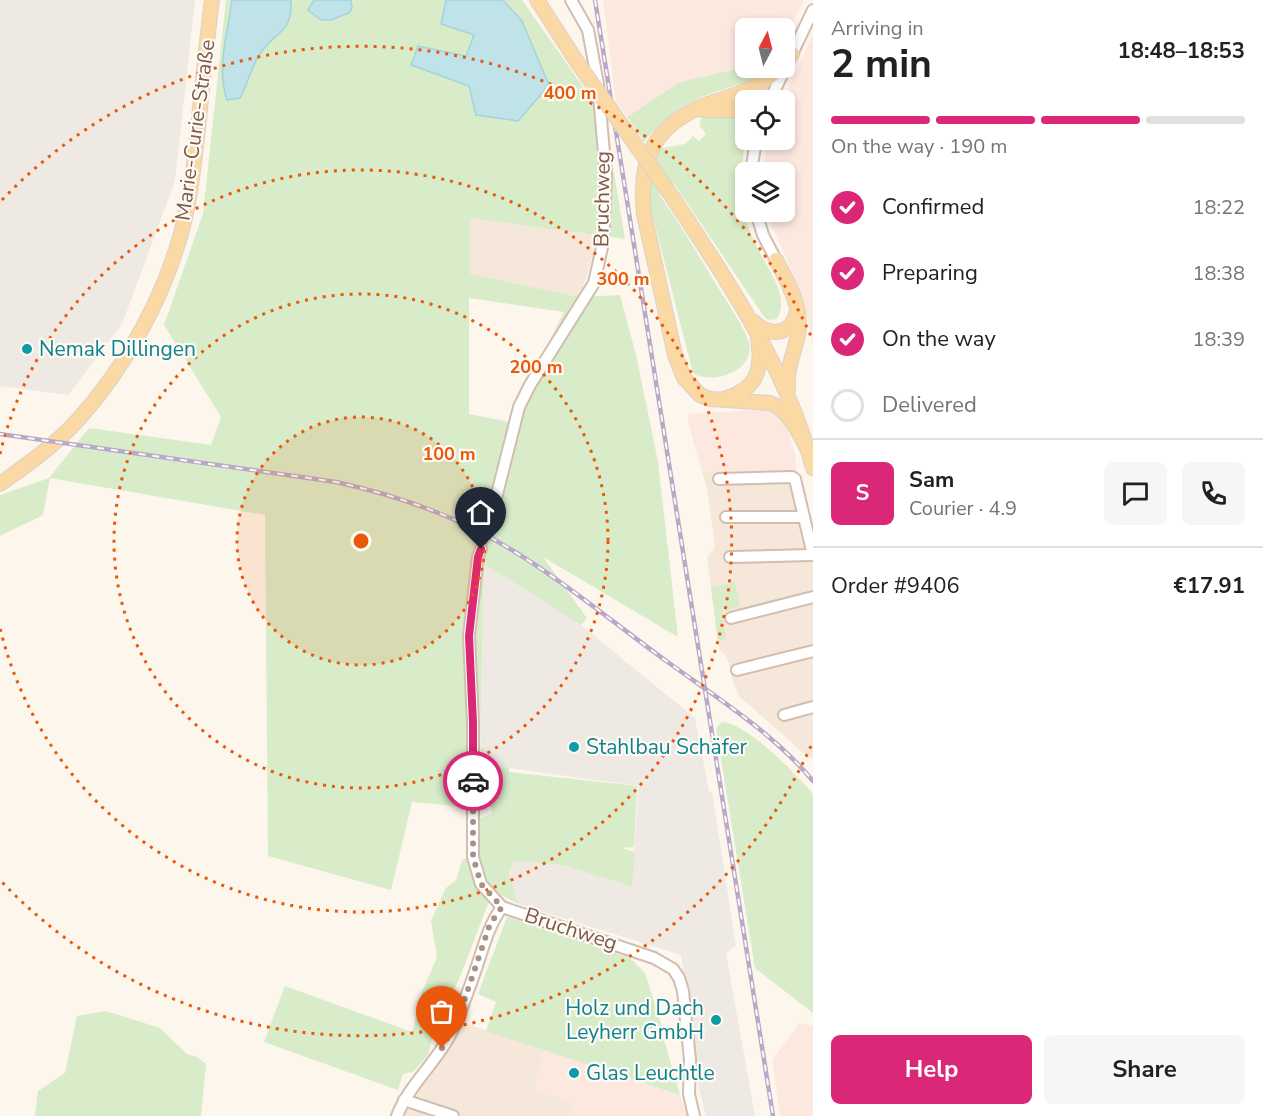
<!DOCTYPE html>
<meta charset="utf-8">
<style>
:root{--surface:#fff;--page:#f6f6f6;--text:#202124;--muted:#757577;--line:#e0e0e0;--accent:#db2777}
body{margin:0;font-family:"Nunito Sans",sans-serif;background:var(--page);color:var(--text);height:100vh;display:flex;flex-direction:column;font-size:22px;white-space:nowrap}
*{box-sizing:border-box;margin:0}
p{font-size:20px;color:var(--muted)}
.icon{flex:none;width:33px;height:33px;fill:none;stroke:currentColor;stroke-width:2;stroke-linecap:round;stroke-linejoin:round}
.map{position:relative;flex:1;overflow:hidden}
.sheet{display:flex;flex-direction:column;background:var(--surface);width:450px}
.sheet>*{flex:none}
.needle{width:39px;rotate:7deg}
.controls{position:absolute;left:735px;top:18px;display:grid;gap:12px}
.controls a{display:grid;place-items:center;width:60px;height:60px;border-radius:9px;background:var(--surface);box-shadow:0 3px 9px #0003;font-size:30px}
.pin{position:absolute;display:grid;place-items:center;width:51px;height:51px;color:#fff;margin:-62px -26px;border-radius:50% 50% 50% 0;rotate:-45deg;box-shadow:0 0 6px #0007}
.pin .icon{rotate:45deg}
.courier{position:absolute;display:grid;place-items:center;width:60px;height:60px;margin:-30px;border:4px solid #db2777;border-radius:50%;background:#fff;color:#222;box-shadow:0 2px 8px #0007}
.headline em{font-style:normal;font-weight:700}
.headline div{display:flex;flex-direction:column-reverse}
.headline{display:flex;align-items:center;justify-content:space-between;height:102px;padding:0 18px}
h1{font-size:39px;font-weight:700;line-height:45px}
.bar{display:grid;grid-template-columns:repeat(4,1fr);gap:9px 6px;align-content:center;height:72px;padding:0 18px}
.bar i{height:8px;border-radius:4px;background:var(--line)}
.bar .selected{background:var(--accent)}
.bar p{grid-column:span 4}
.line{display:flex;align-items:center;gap:15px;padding:0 18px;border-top:2px solid var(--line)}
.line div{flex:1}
.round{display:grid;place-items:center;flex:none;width:63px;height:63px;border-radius:9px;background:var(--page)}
ol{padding:0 18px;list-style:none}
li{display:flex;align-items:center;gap:18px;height:66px}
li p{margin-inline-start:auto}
li .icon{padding:6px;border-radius:50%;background:var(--accent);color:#fff;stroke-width:4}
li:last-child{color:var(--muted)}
li i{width:33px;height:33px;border:3px solid var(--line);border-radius:50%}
.button{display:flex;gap:12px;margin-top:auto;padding:12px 18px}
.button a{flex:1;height:69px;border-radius:9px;background:var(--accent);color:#fff;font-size:24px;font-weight:700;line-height:69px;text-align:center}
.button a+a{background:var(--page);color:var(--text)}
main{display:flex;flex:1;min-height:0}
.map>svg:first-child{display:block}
.residential{fill:#f5e8da}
.commercial{fill:#fde8e0}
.industrial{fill:#efe9e4}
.green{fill:#d8ecc9;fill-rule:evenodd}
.water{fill:#bfe3e8;stroke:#a5d3da;stroke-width:1.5}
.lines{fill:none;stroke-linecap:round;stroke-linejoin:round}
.minor-tunnel{stroke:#dcd0c4;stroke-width:10;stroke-dasharray:10 5;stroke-linecap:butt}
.minor-casing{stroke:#d1beb0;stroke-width:14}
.major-casing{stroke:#dad1cd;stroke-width:16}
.minor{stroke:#fff;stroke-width:10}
.major{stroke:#fbd9a5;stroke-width:14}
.rail-casing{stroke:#b9a8c9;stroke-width:4.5}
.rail{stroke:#fffaf3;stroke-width:2;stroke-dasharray:7;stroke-linecap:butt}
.major-bridge-casing{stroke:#dad1cd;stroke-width:16;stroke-linecap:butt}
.major-bridge{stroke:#fbd9a5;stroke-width:14}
.done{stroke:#a89285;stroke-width:6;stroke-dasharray:0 10.8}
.route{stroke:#db2777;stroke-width:8}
.ring{fill:none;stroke:#e8590c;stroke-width:3;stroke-dasharray:3 6}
.culture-dot{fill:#0f9aa8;stroke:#fffaf3;stroke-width:2}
.labels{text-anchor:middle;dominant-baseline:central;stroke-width:4.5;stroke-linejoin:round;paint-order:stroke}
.street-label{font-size:21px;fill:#7a5c4d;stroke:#fffaf3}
.culture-label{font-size:21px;fill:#0d838f;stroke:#fffaf3;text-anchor:start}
.centre{fill:#e8590c;stroke:#fffaf3;stroke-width:3}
.ring-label{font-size:18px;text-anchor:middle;font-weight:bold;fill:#e8590c;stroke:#fffaf3;stroke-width:4.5;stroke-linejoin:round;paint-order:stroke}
</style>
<main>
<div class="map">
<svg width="813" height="1116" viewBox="0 0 813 1116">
<rect width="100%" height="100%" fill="#fdf6ec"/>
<g class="residential">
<path d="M470 218 594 235 593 255 580 297 470 275Z"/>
<path d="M702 472 797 473 813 545V758H809L740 697 733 682 727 657 719 649 707 558 715 547 707 488Z"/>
<path d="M462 1022 545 1050 534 1089 575 1103 571 1116H403L405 1108 438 1066Z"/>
</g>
<g class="commercial">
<path d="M603 0H804L785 38 784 28H746L745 67 680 82 627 117 616 102Z"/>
<path d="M813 34V345L807 316 790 267 772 226 768 212H784V172H764L765 154 769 140H784V100H783Z"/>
<path d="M766 409 775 412 781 418 788 431 795 455 797 473 702 472 688 421 689 414Z"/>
<path d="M800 1023 813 1026V1116H780L772 1060Z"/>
<path d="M545 1050 680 1095 687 1116H571L575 1103 534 1089Z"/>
</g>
<g class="industrial">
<path d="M0 0H195L175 181 122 324 68 395 0 386Z"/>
<path d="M484 564 581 625 695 718 709 791 712 792 736 946 726 953 755 1116H706L699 1089 681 955 518 904 509 874 513 862 519 861 563 865 632 887 638 786 509 768 480 766Z"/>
</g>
<g class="green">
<path d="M226 0H522L605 118 625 239 470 218V274L580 297 620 295 637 359 658 462 678 637 543 557 587 618 581 625 484 564 480 749 467 753 466 807 412 802 391 890 268 856 265 515 50 478 43 515 0 536V495L49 478 89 428 211 445 221 417 164 325 203 214ZM469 298 564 312 509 422 469 414Z"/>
<path d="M745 67 764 68 758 76 751 80C704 96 677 101 644 142L627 117 680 82Z"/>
<path d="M709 114 743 118 745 120C746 154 736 187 746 221 750 231 754 242 759 251 769 271 790 296 777 319L769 320 765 318 675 185 659 194C681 225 700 258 720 291 728 304 745 328 749 343 756 370 713 386 693 373L652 213 648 185 656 158 653 154 657 149 685 144 693 136 699 141 706 134 700 126V120Z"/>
<path d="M735 582 740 607 722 611 726 639 718 641 711 587Z"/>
<path d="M722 722C747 723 796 774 813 794V1013L755 968 716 728Z"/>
<path d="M480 766 509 768V772L637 786 634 847 621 848 635 852 632 887 563 865 519 861 513 862 509 874 518 904 493 891 460 977 449 1000 440 1010 428 1055 413 1072 403 1074 398 1090 264 1042 285 986 412 1032 422 992 437 957 431 921 446 888 456 880 462 860 479 852 480 819 492 813Z"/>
<path d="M507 917 630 958 645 973 663 1030 662 1032 680 1095 486 1031 496 1002 478 994Z"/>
<path d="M106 1011 160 1028 187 1054 197 1057 206 1064 201 1116H35L38 1091 65 1073 77 1016Z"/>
</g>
<g class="water">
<path d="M232 0H291C293 37 271 31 257 59 250 71 247 86 240 98L227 100C216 68 228 32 232 0Z"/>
<path d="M314 0H351L352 8 349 13 331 20H321L308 10Z"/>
<path d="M446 0H503L522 21 549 85 518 121 476 115 469 86 411 65 418 46 466 56 474 35 441 24Z"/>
</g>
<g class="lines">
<path class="minor-tunnel" d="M481 549 490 522"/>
<g class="minor-casing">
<g id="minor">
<path d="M770 100 813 10"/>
<path d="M751 172 756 140"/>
<path d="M756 212 763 235 776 260"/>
<path d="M719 479 792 477 795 479 813 555"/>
<path d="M726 517H804"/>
<path d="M490 522 519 407 530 385 594 283 603 243 606 176 598 84 588 30 571 0"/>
<path d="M481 549 478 557 469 636 473 723V857L481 884 502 907 654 958 673 969 679 978 683 991 690 1060 689 1094 694 1116"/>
<path d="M730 557 813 555"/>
<path d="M731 618 813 597"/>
<path d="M737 670 813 651"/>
<path d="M784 715 813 707"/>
<path d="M404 1100 453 1116"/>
<path d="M397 1116C409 1085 435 1064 450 1035 461 1013 469 989 477 966 484 945 489 925 502 907"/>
</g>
</g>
<g class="major-casing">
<g id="major">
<path d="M537 0 577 62"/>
<path d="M784 62 792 54"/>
<path d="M779 68C757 90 739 93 711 103 655 123 638 157 644 214L675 355 684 378 700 395 710 399 770 403C789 410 798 432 807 448"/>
<path d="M703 110H731L746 113"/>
<path d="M673 198C730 284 786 368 813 468"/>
<path d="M776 260C788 283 803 308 798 335 794 354 786 369 788 389"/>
<path d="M754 322C770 338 793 335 797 310"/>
<path d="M724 399C757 389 763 371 758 338"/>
<path d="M0 484C27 465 55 445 77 421 126 367 165 296 183 226 192 190 195 154 199 118 203 79 207 39 212 0"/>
</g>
</g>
<use href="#minor" class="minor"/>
<use href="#major" class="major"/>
<g class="rail-casing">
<g id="rail">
<path d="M595 0 773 1116"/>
<path d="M0 434 336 482C386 493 433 508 478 531 545 565 608 619 669 663 719 699 774 734 813 781"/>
</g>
</g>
<use href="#rail" class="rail"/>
<g class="major-bridge-casing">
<path id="major-bridge" d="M577 62 673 198"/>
</g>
<use href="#major-bridge" class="major-bridge"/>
</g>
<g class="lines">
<path class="done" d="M442 1048 460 1013 490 924 502 907 481 884 473 857V781"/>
<path class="route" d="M473 781V723L469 636 478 557 481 549"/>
</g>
<circle cx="361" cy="541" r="124" fill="#e8590c" fill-opacity=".12"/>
<g class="ring">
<circle cx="361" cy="541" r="124"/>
<circle cx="361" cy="541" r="247"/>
<path d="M0 454A371 371 0 1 1 0 628"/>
<path d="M811 746A495 495 0 0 1 2 882M2 200A495 495 0 0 1 811 336"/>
</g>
<g class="culture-dot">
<circle cx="27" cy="349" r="6"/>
<circle cx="574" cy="747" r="6"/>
<circle cx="716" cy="1020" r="6"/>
<circle cx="574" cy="1073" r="6"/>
</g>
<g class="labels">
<g class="street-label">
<text transform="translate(195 130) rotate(-82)">Marie-Curie-Straße</text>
<text transform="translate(602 199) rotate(-89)">Bruchweg</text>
<text transform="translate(571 929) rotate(18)">Bruchweg</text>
</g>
<g class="culture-label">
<text x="39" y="349">Nemak Dillingen</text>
<text x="586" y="747">Stahlbau Schäfer</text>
<text x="704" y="1008" text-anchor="end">Holz und Dach<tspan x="704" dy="24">Leyherr GmbH</tspan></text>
<text x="586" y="1073">Glas Leuchtle</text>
</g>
</g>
<circle cx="361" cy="541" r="9" class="centre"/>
<g class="ring-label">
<text x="570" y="99">400 m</text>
<text x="623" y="285">300 m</text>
<text x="536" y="373">200 m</text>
<text x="449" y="460">100 m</text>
</g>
</svg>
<div class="controls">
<a><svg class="needle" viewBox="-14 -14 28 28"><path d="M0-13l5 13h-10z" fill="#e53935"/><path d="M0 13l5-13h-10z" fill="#757577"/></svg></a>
<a><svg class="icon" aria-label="locate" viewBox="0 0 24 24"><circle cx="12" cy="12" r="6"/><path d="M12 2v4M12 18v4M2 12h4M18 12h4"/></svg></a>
<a><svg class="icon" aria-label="layers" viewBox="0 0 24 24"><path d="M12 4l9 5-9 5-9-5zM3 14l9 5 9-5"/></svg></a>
</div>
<div class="pin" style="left:442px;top:1048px;background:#ea580c"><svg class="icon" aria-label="bag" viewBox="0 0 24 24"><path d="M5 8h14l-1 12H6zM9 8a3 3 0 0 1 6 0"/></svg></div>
<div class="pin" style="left:481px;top:549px;background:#1f2937"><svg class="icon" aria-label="home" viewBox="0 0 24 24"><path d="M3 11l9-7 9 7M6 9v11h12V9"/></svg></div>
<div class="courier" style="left:473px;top:781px"><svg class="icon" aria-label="car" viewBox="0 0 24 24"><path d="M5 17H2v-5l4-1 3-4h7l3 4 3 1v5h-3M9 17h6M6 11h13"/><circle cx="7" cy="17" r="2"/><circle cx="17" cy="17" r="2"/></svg></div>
</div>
<section class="sheet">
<div class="headline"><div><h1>2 min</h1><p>Arriving in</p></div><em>18:48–18:53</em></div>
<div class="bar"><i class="selected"></i><i class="selected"></i><i class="selected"></i><i></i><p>On the way · 190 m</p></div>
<ol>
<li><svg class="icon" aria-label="check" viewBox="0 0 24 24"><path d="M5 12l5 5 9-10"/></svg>Confirmed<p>18:22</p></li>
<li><svg class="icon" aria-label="check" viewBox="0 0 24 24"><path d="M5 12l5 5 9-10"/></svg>Preparing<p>18:38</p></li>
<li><svg class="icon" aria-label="check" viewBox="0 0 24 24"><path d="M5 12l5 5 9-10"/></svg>On the way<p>18:39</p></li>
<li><i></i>Delivered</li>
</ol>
<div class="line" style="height:108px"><b class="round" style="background:var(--accent);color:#fff">S</b><div><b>Sam</b><p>Courier · 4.9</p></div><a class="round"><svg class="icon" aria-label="chat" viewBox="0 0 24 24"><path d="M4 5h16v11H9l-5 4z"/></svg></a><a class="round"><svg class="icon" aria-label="phone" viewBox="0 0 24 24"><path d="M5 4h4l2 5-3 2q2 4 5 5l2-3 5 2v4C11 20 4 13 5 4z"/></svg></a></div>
<div class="line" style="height:78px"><div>Order #9406</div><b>€17.91</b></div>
<div class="button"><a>Help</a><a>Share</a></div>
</section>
</main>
